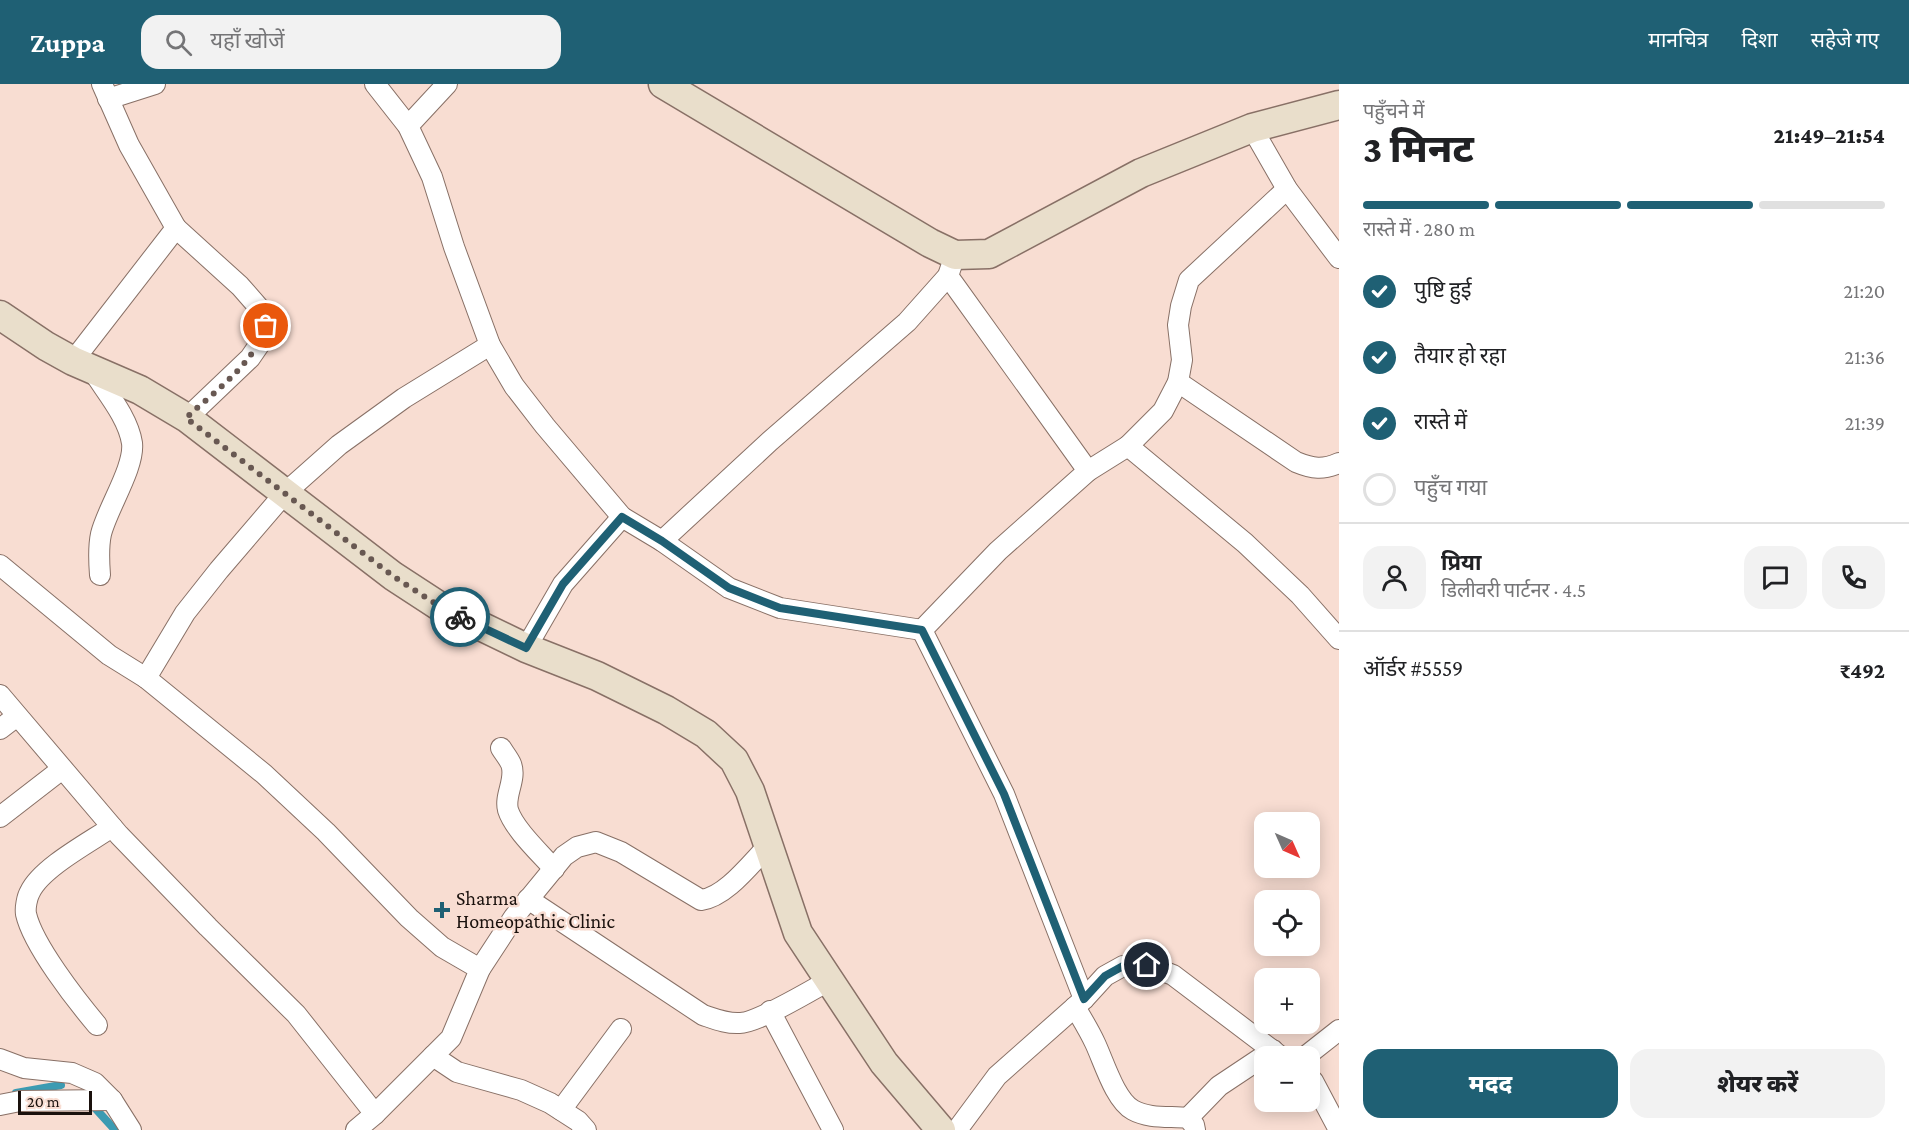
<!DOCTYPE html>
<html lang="hi">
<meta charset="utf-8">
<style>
:root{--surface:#fff;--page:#f2f2f2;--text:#202124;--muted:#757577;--line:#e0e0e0;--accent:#1f6074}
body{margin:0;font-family:"Crimson Pro","Noto Sans Devanagari",serif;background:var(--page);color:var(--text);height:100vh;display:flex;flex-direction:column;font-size:22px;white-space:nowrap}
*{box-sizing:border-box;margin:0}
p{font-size:20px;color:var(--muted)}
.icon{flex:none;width:33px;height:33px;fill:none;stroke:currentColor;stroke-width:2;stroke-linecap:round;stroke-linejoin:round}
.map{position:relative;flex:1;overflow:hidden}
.side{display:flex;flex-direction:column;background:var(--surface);width:570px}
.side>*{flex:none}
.needle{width:39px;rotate:135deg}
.tools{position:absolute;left:1254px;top:728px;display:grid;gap:12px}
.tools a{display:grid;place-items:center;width:66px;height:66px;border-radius:12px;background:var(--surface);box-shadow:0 3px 15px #0003;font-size:30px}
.scale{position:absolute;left:18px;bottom:15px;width:74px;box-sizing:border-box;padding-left:6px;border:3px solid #1a110d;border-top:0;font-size:16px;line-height:21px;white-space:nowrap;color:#1a110d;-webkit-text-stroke:4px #f8ddd2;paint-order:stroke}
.pin{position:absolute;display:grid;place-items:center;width:51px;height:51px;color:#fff;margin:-26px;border:3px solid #fff;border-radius:50%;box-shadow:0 2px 6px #0007}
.courier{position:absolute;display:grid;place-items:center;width:60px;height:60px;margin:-30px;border:4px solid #1f6074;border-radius:50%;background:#fff;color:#222;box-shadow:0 2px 8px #0007}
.head em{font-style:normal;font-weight:800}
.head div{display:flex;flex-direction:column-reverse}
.head{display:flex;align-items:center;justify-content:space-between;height:102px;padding:0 24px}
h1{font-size:39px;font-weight:800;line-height:45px}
.bar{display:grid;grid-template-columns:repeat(4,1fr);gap:9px 6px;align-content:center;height:72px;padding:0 24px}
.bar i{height:8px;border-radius:4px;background:var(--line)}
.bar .selected{background:var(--accent)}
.bar p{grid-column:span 4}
.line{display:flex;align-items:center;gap:15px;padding:0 24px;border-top:2px solid var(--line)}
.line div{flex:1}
.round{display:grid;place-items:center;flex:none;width:63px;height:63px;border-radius:18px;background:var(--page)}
ol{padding:0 24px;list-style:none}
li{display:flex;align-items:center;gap:18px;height:66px}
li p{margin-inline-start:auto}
li .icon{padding:6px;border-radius:50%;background:var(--accent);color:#fff;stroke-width:4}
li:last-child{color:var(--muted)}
li i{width:33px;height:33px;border:3px solid var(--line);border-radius:50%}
.cta{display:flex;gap:12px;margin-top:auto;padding:12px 24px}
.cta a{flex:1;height:69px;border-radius:18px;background:var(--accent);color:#fff;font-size:24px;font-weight:800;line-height:69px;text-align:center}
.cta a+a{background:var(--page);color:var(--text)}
header{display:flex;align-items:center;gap:36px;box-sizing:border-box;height:84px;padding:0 30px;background:var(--accent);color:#fff}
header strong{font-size:28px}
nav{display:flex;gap:33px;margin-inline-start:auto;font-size:21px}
.search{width:420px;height:54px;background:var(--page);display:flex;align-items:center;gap:15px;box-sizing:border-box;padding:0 21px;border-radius:18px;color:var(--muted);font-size:22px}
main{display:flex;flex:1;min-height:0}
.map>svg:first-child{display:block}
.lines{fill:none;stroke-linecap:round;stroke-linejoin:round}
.stream{stroke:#3c9bb2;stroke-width:8}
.street-casing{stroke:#887066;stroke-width:22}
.secondary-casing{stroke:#887066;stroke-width:31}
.street{stroke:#fff;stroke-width:20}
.secondary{stroke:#e9decb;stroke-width:28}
.done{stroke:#685852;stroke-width:6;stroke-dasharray:0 10.8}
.route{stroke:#1f6074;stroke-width:8}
.poi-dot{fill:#1f6074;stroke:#f8ddd2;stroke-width:2}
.labels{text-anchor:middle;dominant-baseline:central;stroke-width:5;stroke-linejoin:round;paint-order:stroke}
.poi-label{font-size:20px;fill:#1a110d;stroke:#f8ddd2;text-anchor:start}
</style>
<header>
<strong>Zuppa</strong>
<div class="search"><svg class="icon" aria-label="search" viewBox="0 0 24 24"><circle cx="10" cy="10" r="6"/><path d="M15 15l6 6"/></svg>यहाँ खोजें</div>
<nav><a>मानचित्र</a><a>दिशा</a><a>सहेजे गए</a></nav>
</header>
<main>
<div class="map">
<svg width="1339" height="1046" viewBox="0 0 1339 1046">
<rect width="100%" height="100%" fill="#f8ddd2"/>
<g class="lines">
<g class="stream">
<path d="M16 1009 61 1001"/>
<path d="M95 1024 115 1046"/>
</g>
<g class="street-casing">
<g id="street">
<path d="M375 0 408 42 432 93 454 163 490 261 514 302 545 342 622 433 662 457 729 504 780 524 922 546"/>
<path d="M108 15 155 0"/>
<path d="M408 42 447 0"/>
<path d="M1252 44 1287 105 1339 174"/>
<path d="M176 144 240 202 261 226 266 242 261 258 250 274 187 334"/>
<path d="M948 192 1088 387"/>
<path d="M73 277 176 144 129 61 102 0"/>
<path d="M93 287C106 308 128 333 132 359 135 383 107 425 101 450 98 464 99 478 100 491"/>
<path d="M1178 298 1296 378C1313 385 1323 386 1339 379"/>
<path d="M1128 362 1245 459 1300 511 1339 555"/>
<path d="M662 457 770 357 907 238 948 192 955 171"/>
<path d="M0 481 109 571 146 594"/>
<path d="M526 564 563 500 622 433"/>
<path d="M0 611 119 751 208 843 296 930 375 1030"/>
<path d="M0 645 17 632"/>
<path d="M501 664C504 669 509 675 511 680 517 695 504 711 508 726 514 745 540 769 554 785"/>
<path d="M0 733 62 685"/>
<path d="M528 815 703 931C715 935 727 940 740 939 757 939 812 906 830 896"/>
<path d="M480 885 442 863 409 834 326 748 264 690 146 594 185 529 219 486 285 409 339 361 404 314 490 261"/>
<path d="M1084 915 1004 710 922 546 998 467 1088 387 1128 362 1163 327 1178 298 1182 276 1178 241 1181 222 1189 196 1287 105"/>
<path d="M1075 923C1082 935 1089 946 1095 959 1104 978 1115 1016 1133 1026 1149 1035 1170 1032 1188 1034L1194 1041 1195 1046"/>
<path d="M770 927 833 1046"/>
<path d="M97 941C76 916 33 861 26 830 25 824 27 813 30 808 41 784 90 758 112 743"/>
<path d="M433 972 457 988 521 1006 550 1019 578 1037 586 1046"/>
<path d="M1306 972 1339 946"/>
<path d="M0 975 24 984 72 989 95 999 112 1016 131 1046"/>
<path d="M1313 997 1339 1046"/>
<path d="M0 1021 20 1017 112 1016"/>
<path d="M561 1026 621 945"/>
<path d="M1188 1034 1219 1002 1273 966"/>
<path d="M356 1046 375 1030 451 954 480 885 514 833 564 772 577 763 596 758 621 768 701 816C726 813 751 779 769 761"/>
<path d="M957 1046 997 992 1084 915 1105 892 1123 882 1147 881 1173 891 1280 972"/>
</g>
</g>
<g class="secondary-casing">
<g id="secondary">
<path d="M663 0 930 159 955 171 989 170 1141 89 1252 44 1339 21"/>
<path d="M0 231 46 262 73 277 140 306 187 334 393 492 439 522 526 564 597 592 666 626 706 650 734 676 750 707 798 849 884 979 941 1046"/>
</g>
</g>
<use href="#street" class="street"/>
<use href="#secondary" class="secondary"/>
</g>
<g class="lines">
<path class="done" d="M266 242C254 280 215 307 186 334L393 492 439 522 460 533"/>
<path class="route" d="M460 533 526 564 563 500 622 433 662 457 729 504 780 524 922 546 1004 710 1084 915 1105 892 1123 882 1147 881"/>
</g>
<path class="poi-dot" d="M439 817h6v6h6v6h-6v6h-6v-6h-6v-6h6z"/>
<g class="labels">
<g class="poi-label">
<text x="456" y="814">Sharma<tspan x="456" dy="23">Homeopathic Clinic</tspan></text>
</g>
</g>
</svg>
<div class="tools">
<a><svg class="needle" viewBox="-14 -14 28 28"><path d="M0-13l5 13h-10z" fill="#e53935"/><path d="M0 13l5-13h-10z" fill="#757577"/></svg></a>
<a><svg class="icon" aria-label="locate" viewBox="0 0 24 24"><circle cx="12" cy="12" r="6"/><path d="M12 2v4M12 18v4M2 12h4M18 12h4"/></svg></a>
<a>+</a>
<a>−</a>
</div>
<div class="scale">20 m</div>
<div class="pin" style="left:266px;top:242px;background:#ea580c"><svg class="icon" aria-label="bag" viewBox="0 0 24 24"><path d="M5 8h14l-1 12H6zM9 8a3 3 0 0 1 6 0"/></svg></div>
<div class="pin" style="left:1147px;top:881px;background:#1f2937"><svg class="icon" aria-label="home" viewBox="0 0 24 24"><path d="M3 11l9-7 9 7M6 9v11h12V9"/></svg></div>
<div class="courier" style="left:460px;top:533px"><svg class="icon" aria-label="bike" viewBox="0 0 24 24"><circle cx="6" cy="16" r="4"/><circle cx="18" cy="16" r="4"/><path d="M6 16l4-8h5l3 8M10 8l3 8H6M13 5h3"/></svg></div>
</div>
<section class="side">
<div class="head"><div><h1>3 मिनट</h1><p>पहुँचने में</p></div><em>21:49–21:54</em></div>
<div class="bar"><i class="selected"></i><i class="selected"></i><i class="selected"></i><i></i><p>रास्ते में · 280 m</p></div>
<ol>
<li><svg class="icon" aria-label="check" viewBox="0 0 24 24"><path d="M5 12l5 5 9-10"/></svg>पुष्टि हुई<p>21:20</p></li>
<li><svg class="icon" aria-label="check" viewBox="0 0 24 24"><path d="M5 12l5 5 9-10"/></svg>तैयार हो रहा<p>21:36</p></li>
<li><svg class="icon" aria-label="check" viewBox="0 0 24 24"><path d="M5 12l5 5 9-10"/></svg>रास्ते में<p>21:39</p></li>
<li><i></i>पहुँच गया</li>
</ol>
<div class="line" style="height:108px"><a class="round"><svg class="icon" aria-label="person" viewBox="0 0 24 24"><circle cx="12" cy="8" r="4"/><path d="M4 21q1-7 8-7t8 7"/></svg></a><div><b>प्रिया</b><p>डिलीवरी पार्टनर · 4.5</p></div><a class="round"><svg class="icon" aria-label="chat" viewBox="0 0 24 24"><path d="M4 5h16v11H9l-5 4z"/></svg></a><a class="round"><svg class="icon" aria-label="phone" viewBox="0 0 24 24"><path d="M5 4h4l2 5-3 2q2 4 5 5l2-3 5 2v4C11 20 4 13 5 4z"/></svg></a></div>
<div class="line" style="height:78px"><div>ऑर्डर #5559</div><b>₹492</b></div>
<div class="cta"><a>मदद</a><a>शेयर करें</a></div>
</section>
</main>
